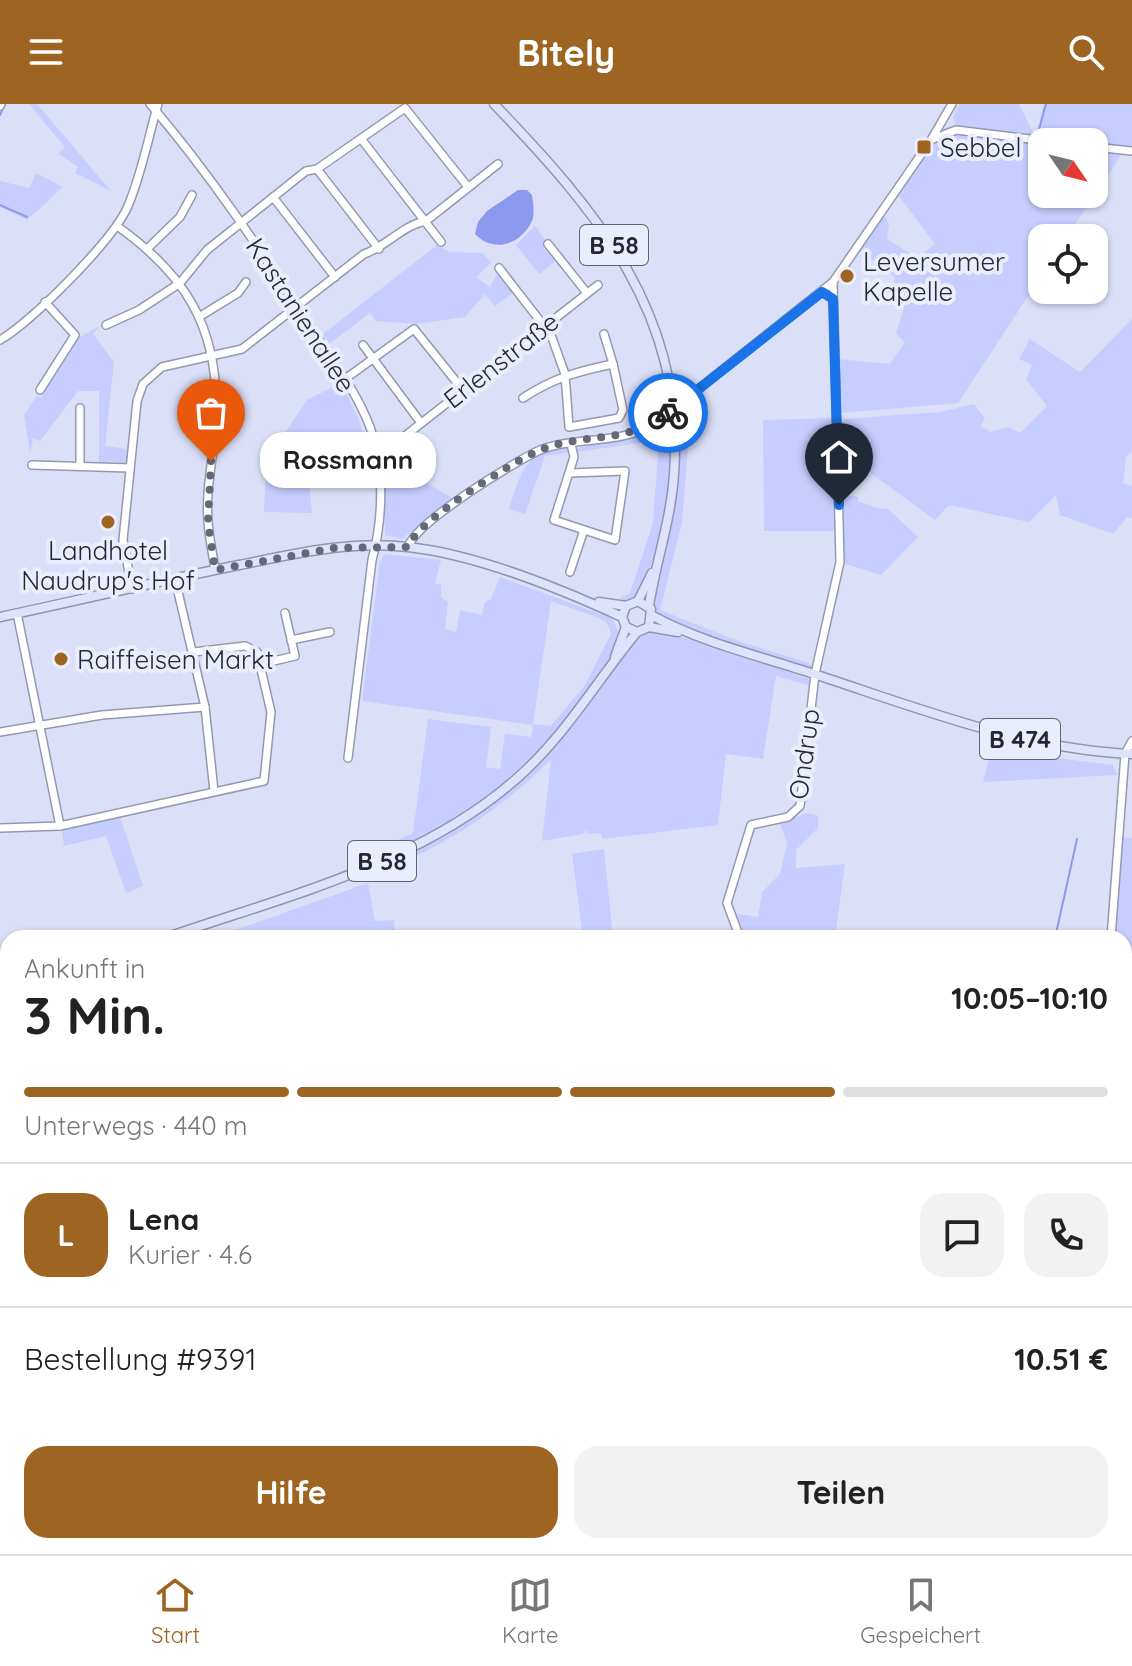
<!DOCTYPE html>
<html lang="de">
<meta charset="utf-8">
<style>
:root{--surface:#fff;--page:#f2f2f2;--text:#222;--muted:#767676;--line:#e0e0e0;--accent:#9e6422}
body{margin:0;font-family:Quicksand,sans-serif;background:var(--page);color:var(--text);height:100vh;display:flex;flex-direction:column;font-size:30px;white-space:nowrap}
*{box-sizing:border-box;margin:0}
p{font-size:26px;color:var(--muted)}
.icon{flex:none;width:44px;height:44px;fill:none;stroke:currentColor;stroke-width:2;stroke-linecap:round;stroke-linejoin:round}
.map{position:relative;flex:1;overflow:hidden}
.drawer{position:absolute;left:0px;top:826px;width:1132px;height:624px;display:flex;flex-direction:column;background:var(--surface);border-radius:24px 24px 0 0;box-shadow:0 2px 6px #0004}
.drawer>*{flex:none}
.needle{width:52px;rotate:125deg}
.fabs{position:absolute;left:1028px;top:24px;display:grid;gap:16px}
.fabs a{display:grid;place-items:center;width:80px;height:80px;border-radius:16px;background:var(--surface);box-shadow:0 2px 6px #0004;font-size:40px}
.pin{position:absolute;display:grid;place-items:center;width:68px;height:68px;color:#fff;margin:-82px -34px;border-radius:50% 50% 50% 0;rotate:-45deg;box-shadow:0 0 8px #0007}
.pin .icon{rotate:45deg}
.courier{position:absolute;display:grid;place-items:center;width:80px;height:80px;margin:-40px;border:6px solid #1a73e8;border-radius:50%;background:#fff;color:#222;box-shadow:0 2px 10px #0007}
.bubble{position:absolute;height:56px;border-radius:24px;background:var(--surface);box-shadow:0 2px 6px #0004;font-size:26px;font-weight:700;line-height:56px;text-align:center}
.summary em{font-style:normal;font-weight:700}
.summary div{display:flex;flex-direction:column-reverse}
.summary{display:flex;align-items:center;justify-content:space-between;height:136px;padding:0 24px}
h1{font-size:52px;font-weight:700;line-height:60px}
.bar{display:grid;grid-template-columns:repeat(4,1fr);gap:12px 8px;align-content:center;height:96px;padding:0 24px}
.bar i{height:10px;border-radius:6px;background:var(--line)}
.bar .selected{background:var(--accent)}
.bar p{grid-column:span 4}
.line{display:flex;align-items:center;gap:20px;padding:0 24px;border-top:2px solid var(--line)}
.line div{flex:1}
.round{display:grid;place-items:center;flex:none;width:84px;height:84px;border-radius:24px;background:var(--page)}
.action{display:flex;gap:16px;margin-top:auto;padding:16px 24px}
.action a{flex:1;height:92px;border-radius:24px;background:var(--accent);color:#fff;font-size:32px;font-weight:700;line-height:92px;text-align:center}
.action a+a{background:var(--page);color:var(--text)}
header{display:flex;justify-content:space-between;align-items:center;height:104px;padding:0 24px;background:var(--accent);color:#fff;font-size:36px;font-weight:700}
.menu{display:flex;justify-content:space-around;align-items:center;height:112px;border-top:2px solid var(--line);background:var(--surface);font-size:22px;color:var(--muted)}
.menu a{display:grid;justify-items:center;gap:4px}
.menu .selected{color:var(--accent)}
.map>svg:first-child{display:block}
.green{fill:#c5cefe;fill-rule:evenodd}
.water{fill:#8c99ef}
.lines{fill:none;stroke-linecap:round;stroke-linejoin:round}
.stream{stroke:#8c99ef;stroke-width:2}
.minor-casing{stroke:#9499af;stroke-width:10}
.major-casing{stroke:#8f96b3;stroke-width:11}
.minor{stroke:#fff;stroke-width:7}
.major{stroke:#dee3fb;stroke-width:8}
.minor-bridge-casing{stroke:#9499af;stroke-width:10;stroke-linecap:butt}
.minor-bridge{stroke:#fff;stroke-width:7}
.done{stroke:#656877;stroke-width:8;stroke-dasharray:0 14.4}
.route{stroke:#1a73e8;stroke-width:10}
.poi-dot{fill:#9e6422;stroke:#eaedfc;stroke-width:3}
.labels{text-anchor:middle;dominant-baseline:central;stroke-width:8;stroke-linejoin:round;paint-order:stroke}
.shield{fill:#eaedfc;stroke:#61636e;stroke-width:2}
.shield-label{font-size:24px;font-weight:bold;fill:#262831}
.poi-label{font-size:26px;fill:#262831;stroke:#eaedfc;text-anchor:start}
.street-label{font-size:26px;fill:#262831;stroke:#eaedfc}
</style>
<header><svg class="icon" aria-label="menu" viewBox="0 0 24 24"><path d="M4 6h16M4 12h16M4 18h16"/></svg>Bitely<svg class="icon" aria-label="search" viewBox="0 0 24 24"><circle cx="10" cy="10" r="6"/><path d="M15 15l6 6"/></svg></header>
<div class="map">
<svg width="1132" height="1450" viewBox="0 0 1132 1450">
<rect width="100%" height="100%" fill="#dbe0f8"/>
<g class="green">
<path d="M29 0H37L111 87 75 69 78 63 59 50 65 43Z"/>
<path d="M960 0H1019L1033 28 1032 33 957 24 953 13Z"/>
<path d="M1044 0H1132V43L1035 34Z"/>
<path d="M952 29 1042 40V90H1094V46L1122 50 1066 134H1042V171L958 299 840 309 837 255 890 260 905 238 896 230 905 200 893 194 895 173 855 143 882 105 889 121 887 135 917 154 935 140 895 87 932 39Z"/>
<path d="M36 69 63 83 27 116 0 103V77L29 84Z"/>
<path d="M535 122 547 138 545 144 558 155 539 170 516 141Z"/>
<path d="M437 141 450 148 483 149 491 159 476 173 490 183 498 168 514 188 495 202 485 190 465 213 417 220 376 217 370 209 329 240 323 230Z"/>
<path d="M1132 215V347L1126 353 1123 379 1132 382V414L1127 413 1113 430 1060 411 1056 391 1029 418 949 401 935 416 840 347V319L845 315 940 308 974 300 985 314 981 322 990 328 1009 323 1020 329 1047 302 1026 275 1032 261 1019 255 1030 235 1080 268Z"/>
<path d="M100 222 93 230 114 258 105 342 128 345 126 359 99 358V287H78L40 337 33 334 30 349 24 311 37 292 41 294 76 235Z"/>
<path d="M341 279 359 316 371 360 308 369 312 409 264 408 267 339 279 338 307 296Z"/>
<path d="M692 293 682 419 660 506 741 538 809 559 814 563 810 566C780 556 664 525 653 502L675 401 679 350 677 305Z"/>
<path d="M670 311C672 374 667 435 637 492L619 499 621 493 630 489 653 419 659 336 577 348 578 344 641 331Z"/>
<path d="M832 314 834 427H764L763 316Z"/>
<path d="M570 344 571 348 545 352 525 410 509 405C520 371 526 341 570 344Z"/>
<path d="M384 353 452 394 402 435 385 431Z"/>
<path d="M841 390 858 393V397L880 405 887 404 918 433 881 471 842 459Z"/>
<path d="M384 450 441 456 435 479 441 481V493L448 498 445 525 456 528 460 506 482 511 485 498 491 495 500 473 609 513 614 517 620 534C570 644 468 717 359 762L353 756 413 729 428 615 491 623 486 663 500 665 505 630 531 633 533 621 362 597 380 458ZM551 497 599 514 607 519 611 530 585 581 551 622 533 620Z"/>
<path d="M654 526 716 542 811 576 812 582 776 572 763 655 726 650 718 721 603 735 600 729 588 730 587 726 582 730 542 737 551 655C501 707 437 747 370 772L365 768 399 753 527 670 572 623 633 536Z"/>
<path d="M993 639 1032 651 1113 661 1117 671 983 678Z"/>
<path d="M808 709 818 712V724L796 746V764L845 760 835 834H743L732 809 758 813 762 788 780 770 787 740 780 719Z"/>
<path d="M119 710 143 782 126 789 106 732 64 742 62 726Z"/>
<path d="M1121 733 1132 734V858L1125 885 1132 893V944H1124V834H1114Z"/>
<path d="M604 745 613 834H583L572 750Z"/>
<path d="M368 779 375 817 394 816 396 834H226L227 829Z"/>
</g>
<path class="water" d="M518 86H527L532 91C533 99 535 109 532 117 521 140 494 150 475 130L478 118 487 107Z"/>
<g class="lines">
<g class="stream">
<path d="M0 11 5 0"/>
<path d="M1038 29 1046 0"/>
<path d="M0 101 27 113"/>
<path d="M1055 834 1077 735"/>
<path d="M682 1450 685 1442"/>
<path d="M957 1450 958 1442"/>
</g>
<g class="minor-casing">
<g id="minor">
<path d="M150 0C209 69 258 142 307 218 329 251 356 286 370 323 385 364 383 415 372 456L348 654"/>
<path d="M0 2 1 0"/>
<path d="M933 35 956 26 1054 38"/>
<path d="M362 36 441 138"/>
<path d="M1094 43 1132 47"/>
<path d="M317 65 379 145"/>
<path d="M273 93 335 173"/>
<path d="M117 122C185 170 218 223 216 307 216 344 205 381 208 417 209 434 213 450 215 466"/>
<path d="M548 140 587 189"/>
<path d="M148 144 180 113 192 91"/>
<path d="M499 164 551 231 565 270 569 323 619 314 623 306 613 260C579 267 553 274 523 294"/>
<path d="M199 213 238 189 246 178"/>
<path d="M106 221 139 206 180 179 207 146 306 67 317 65 405 4 468 83"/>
<path d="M604 230 613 260"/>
<path d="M0 236C32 218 114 135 128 102 142 69 148 34 158 0"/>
<path d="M363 241 421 319"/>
<path d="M345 275 414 225 463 286"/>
<path d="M40 286 75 231 45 198"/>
<path d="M691 291 833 178 931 36 952 0"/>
<path d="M378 353 598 181"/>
<path d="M80 360V304"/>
<path d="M32 361 130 364"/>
<path d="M570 369 625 367 615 436 554 416 574 353 571 340"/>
<path d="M408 443C416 418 514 358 540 346 575 332 621 341 653 320"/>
<path d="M570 468 584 426"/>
<path d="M175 475 205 603 214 687"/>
<path d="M132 485 123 436 137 297 143 280 162 263 242 245 364 150C387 142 403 121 426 117L498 60"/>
<path d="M17 509 60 722"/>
<path d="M291 536 330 528"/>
<path d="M261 560 295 552 285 509"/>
<path d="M0 628 102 611 205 603"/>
<path d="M0 724 60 722 264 677 271 608 257 548 245 542 194 548"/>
<path d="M740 834 727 799 751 721 788 713 800 702 815 570 840 458 833 178"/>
<path d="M1111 834 1125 650 1132 637"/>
<path d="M1124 1383 1132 1384"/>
<path d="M1023 1450 1024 1442"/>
</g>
</g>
<g class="major-casing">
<g id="major">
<path d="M494 0C597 107 686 211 674 370 671 416 656 457 649 502"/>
<path d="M638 497 652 469"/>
<path d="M599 498 626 502"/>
<path d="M653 512C703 539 760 552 814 570 918 604 1021 645 1132 650"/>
<path d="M0 513C80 496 159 477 239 461 294 450 351 436 408 443 474 450 561 485 622 513"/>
<path d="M649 523 678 528"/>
<path d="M615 553 626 523"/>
<path d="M165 834C288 791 430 758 527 665 570 624 599 574 637 528L649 523 651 505 638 497 626 502 622 513 626 523 637 528"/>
<path d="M0 896 8 893"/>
</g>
</g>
<use href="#minor" class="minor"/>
<use href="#major" class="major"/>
<g class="minor-bridge-casing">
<path id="minor-bridge" d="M653 320 691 291"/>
</g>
<use href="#minor-bridge" class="minor-bridge"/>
</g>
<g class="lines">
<path class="done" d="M211 357 208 418 215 466 334 444 408 443C415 418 514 357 540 346 584 328 627 341 668 309"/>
<path class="route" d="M668 309 822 188 833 195 839 401"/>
</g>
<g class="poi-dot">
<rect x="916" y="35" width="16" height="16" rx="4"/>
<circle cx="847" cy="172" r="8"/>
<circle cx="108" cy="418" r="8"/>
<circle cx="61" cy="555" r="8"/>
</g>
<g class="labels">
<g class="shield">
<rect x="580" y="121" width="68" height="40" rx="6"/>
<rect x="980" y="615" width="80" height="40" rx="6"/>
<rect x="348" y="737" width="68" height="40" rx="6"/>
</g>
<g class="shield-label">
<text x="614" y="141">B 58</text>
<text x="1020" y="635">B 474</text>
<text x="382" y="757">B 58</text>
</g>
<g class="poi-label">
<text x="940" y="43">Sebbel</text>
<text x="863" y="157">Leversumer<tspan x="863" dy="30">Kapelle</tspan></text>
<text x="108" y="446" text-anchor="middle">Landhotel<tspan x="108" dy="30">Naudrup's Hof</tspan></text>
<text x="77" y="555">Raiffeisen Markt</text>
</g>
<g class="street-label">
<text transform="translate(301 211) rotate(57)">Kastanienallee</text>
<text transform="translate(501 256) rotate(-38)">Erlenstraße</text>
<text transform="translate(804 650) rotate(-82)">Ondrup</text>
</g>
</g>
</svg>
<div class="fabs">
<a><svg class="needle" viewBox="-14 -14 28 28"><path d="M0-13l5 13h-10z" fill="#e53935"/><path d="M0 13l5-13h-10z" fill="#767676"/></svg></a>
<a><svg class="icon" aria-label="locate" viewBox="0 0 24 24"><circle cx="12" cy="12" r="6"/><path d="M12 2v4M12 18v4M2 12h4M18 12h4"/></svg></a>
</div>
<div class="pin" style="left:211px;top:357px;background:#ea580c"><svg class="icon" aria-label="bag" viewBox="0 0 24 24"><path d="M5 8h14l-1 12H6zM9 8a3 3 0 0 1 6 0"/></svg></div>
<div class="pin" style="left:839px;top:401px;background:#1f2937"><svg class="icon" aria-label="home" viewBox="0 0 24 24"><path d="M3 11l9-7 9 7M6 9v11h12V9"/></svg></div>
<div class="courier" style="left:668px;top:309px"><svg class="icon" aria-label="bike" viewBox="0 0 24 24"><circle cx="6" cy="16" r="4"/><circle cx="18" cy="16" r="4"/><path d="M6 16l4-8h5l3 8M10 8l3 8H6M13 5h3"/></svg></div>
<div class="bubble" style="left:260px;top:328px;width:176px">Rossmann</div>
<section class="drawer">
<div class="summary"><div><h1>3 Min.</h1><p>Ankunft in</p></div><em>10:05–10:10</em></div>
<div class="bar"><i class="selected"></i><i class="selected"></i><i class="selected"></i><i></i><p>Unterwegs · 440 m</p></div>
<div class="line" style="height:144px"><b class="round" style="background:var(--accent);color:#fff">L</b><div><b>Lena</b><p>Kurier · 4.6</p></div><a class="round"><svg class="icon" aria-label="chat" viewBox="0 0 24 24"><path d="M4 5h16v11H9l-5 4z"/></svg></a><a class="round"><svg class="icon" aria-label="phone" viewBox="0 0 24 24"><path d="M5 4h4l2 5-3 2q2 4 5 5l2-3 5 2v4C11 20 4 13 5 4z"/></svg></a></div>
<div class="line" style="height:104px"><div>Bestellung #9391</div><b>10.51 €</b></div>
<div class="action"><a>Hilfe</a><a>Teilen</a></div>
</section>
</div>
<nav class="menu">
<a class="selected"><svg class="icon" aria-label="home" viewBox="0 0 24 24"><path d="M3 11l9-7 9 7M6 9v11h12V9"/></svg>Start</a>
<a><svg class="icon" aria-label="map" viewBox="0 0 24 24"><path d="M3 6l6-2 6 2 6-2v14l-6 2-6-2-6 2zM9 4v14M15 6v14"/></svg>Karte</a>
<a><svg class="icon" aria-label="saved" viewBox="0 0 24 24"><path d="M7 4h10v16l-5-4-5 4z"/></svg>Gespeichert</a>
</nav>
